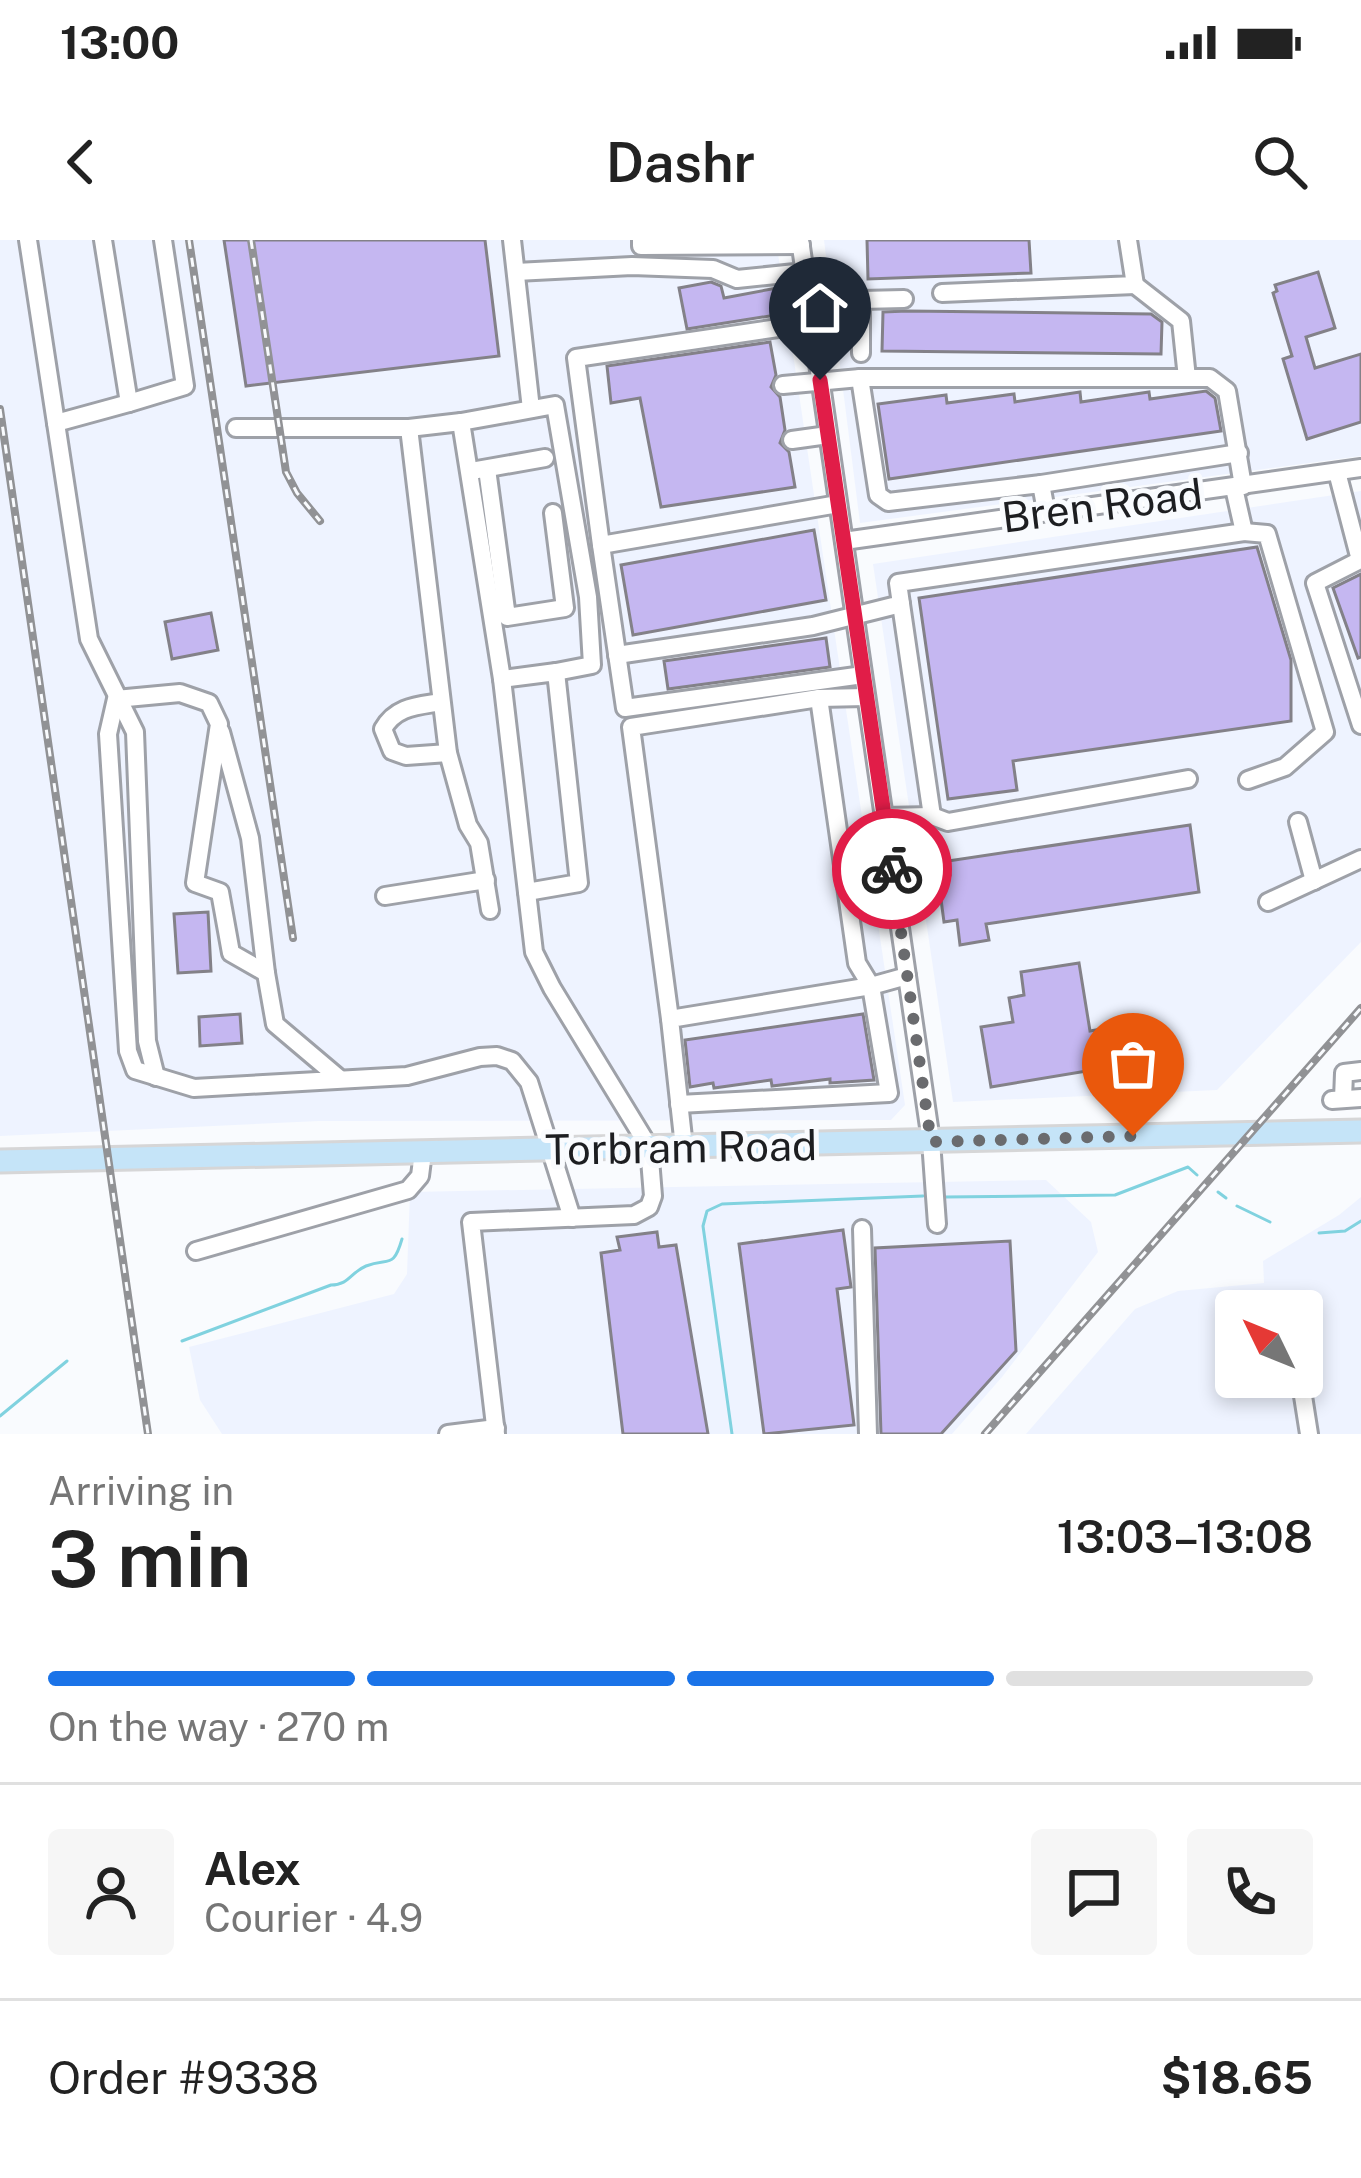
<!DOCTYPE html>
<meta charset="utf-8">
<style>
:root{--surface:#fff;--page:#f6f6f6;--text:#222;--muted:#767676;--line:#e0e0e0;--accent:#1a73e8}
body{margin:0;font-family:"Public Sans",sans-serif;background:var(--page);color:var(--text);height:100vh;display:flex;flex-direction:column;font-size:45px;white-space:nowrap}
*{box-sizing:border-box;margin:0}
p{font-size:39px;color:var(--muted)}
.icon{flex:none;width:66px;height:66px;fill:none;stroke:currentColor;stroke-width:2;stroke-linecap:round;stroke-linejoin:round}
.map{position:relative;height:1194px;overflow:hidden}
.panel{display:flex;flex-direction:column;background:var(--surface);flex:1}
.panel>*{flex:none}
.needle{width:78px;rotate:313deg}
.fabs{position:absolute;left:1215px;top:1050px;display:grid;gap:24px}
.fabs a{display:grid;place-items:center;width:108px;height:108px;border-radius:12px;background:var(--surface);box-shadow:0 6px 18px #0003;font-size:60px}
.pin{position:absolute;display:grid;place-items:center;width:102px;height:102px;color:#fff;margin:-123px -51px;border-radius:50% 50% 50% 0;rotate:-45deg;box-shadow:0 0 12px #0007}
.pin .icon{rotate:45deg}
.courier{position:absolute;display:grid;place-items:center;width:120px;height:120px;margin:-60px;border:9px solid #e11d48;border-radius:50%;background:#fff;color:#222;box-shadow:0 3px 15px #0007}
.head em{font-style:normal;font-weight:600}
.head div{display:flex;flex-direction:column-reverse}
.head{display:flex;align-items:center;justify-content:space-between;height:204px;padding:0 48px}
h1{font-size:78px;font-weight:600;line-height:90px}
.bar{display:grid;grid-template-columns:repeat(4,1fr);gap:18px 12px;align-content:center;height:144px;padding:0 48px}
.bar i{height:15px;border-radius:9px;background:var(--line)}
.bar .active{background:var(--accent)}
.bar p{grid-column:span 4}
.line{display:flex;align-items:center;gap:30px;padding:0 48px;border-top:3px solid var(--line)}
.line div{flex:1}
.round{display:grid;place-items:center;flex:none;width:126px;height:126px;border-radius:12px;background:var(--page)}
.status{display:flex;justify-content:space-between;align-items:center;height:84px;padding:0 60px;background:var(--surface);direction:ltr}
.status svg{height:33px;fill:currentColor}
header{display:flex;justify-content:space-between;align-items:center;height:156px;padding:0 48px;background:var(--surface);font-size:54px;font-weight:600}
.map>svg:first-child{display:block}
.built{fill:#eef3ff;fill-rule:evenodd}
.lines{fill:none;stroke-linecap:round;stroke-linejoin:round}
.stream{stroke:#80d2df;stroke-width:3}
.building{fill:#c5b7f1;stroke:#838188;stroke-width:3}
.minor-casing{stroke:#9ea1a8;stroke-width:22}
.major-casing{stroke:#d6d6d7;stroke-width:27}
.minor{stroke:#fff;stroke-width:16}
.major{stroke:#c5e4f8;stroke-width:21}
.rail-casing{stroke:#919295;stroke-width:8}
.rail{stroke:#f9fbfe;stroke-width:3;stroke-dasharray:9;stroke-linecap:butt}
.done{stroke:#6a6b6e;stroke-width:12;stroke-dasharray:0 21.6}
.route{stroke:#e11d48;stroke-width:15}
.labels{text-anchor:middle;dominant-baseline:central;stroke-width:10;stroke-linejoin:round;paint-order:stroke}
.street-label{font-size:42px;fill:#1d1e21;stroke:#f9fbfe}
</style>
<div class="status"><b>13:00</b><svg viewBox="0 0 49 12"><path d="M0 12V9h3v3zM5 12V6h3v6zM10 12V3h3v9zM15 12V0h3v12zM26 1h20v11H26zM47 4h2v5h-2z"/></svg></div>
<header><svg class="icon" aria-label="back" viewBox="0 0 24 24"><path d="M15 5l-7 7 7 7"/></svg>Dashr<svg class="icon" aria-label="search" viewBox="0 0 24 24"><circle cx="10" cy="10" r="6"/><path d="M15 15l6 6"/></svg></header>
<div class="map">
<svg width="1361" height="1194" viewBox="0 0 1361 1194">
<rect width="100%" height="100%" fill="#f9fbfe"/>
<g class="built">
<path d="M0 0H776L905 865 891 880 319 881 0 896Z"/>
<path d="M824 0H1361V216L860 283Z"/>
<path d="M1361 251V702L1217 850 953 862 873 324Z"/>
<path d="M1046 940 1091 982 1098 1012 1002 1137 952 1194H222L200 1160 189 1107 394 1054 407 1034 410 952Z"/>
<path d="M1361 957V1194H1026L1135 1069 1178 1051 1264 1043 1263 1021 1339 975ZM1236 1071H1302V1137H1236Z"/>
</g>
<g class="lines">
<g class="stream">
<path d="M1218 952 1226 958"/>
<path d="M945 957 1115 955 1188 927 1197 935"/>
<path d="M1237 966 1270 982"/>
<path d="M1319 993 1345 991 1361 981"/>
<path d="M182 1101 331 1045C349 1045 351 1032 366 1026 389 1017 393 1030 402 999"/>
<path d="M0 1176 67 1121"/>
<path d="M732 1194 703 986 707 971 722 964 923 956"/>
</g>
</g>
<g class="building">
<path d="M224 0H485L499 116 246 146Z"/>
<path d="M867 0H1029L1031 33 868 39Z"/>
<path d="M1318 32 1335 88 1306 97 1315 128 1361 114V182L1307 199 1283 119 1292 116 1273 53 1277 51 1275 45Z"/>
<path d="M711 42 721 46 724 58 777 48 782 74 687 89 679 48Z"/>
<path d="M907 71 1151 74 1162 82 1161 114 882 111 883 72Z"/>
<path d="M770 102 776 135 771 147 780 157 785 190 780 203 789 212 795 247 661 267 640 158 611 163 607 126Z"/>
<path d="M1206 151 1215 158 1221 191 889 239 878 164 946 155 947 163 1014 154 1015 162 1080 152 1081 162 1149 152 1150 159Z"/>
<path d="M814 290 826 360 633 395 621 325Z"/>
<path d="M1257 307 1291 420V481L1013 521 1017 550 948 559 919 358Z"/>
<path d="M1361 334V417L1358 418 1333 348Z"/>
<path d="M211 373 218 410 172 419 165 382Z"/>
<path d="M826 398 830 427 668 449 664 421Z"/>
<path d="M1190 585 1199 652 986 684 989 700 960 705 957 680 944 682 938 637 950 635 948 621Z"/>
<path d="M208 672 211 731 178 733 174 674Z"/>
<path d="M1079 723 1090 791 1153 780 1159 819 991 847 981 787 1013 782 1009 758 1024 755 1021 732Z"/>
<path d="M240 774 242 803 200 806 199 777Z"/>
<path d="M863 774 874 840 830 843V839L772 846 771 840 714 848 713 843 690 847 685 800Z"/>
<path d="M843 990 851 1047 837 1049 854 1185 764 1194 739 1004Z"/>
<path d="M657 992 659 1007 676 1005 708 1194H623L601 1013 620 1010 617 997Z"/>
<path d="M1010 1001 1016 1111 941 1194H881L875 1008Z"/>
</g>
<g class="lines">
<g class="minor-casing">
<g id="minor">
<path d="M28 0 89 399 135 492 147 801 156 837"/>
<path d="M512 0 531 169"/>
<path d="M641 0V6L801 5"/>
<path d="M800 0 931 901 937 984"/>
<path d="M516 32 632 26 713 29 737 39 805 32"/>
<path d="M1135 45 1181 81 1187 138"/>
<path d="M942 53 1135 45 1128 0"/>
<path d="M809 59 861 60V113"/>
<path d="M861 60 904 59"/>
<path d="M860 138 878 255 888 262 1041 244 1046 271"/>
<path d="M783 145 860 138H1210L1227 151 1243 246"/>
<path d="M129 163 185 146 163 0"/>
<path d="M56 183 129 163 103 0"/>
<path d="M236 188H409L461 182"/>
<path d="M409 188 448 513 468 585 479 603 490 670"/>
<path d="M792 200 828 195"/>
<path d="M487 229 507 377 565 368 553 273"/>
<path d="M477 230 545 218"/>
<path d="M1337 232 1360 320 1315 343 1361 485"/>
<path d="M1041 244 1239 213"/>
<path d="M838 264 601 305 625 468 863 435"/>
<path d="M1244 292 1267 294 1325 492 1285 527 1248 540"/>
<path d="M844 301 1361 228"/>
<path d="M601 305 576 118 812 83"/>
<path d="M901 364 932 576"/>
<path d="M617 415 813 386 901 364 898 343 1244 292 1234 248"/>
<path d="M502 439 556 432 579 643 527 652"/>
<path d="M819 458 866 457"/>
<path d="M441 462C418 466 396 466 383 489L392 511 406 516 448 513"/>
<path d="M221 492 250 598 266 733"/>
<path d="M884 577 932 576 948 582 1188 539"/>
<path d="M1298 582 1314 641"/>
<path d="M385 656 486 640"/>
<path d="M1268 662 1361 619"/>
<path d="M670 779 631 487 819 458 857 723 871 746 889 853 679 864"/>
<path d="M340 839 275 784 266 733 231 713 220 652 195 643 219 484 209 463 180 453 116 459 108 494 128 811 135 830 194 848 407 836 480 817 497 816 512 821 529 842 572 978"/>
<path d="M1343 859 1344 833 1361 831"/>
<path d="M1332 860 1361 858"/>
<path d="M684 907 670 779 871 746 907 736"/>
<path d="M862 989 868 1194"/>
<path d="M196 1011 408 950 420 936 423 912"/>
<path d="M1300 1137 1309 1194"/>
<path d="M448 1194 496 1188"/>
<path d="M496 1194 471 982 634 975 649 967 653 956 649 907 552 748 534 712 502 439 461 182 555 165 588 357 592 425 556 432"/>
</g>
</g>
<g class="major-casing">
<path id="major" d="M0 921 1361 891"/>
</g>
<use href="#minor" class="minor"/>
<use href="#major" class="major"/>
<g class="rail-casing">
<g id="rail">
<path d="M189 0 293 698"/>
<path d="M251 0 286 232 297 253 320 281"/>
<path d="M0 169 148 1194"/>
<path d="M985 1194 1361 768"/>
</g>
</g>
<use href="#rail" class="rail"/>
</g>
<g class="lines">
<path class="done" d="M892 629 931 902 1133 896"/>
<path class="route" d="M820 140 892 629"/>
</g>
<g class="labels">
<g class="street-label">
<text transform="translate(1102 265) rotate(-7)">Bren Road</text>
<text transform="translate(681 907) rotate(-1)">Torbram Road</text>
</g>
</g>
</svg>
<div class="fabs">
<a><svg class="needle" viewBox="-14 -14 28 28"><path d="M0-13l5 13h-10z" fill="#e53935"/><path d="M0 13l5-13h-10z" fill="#767676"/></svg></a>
</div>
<div class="pin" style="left:1133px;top:896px;background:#ea580c"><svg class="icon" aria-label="bag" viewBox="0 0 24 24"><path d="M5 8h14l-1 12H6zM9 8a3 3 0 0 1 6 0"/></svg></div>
<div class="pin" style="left:820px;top:140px;background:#1f2937"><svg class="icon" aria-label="home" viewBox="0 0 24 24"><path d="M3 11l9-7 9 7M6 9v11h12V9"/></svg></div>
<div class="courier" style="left:892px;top:629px"><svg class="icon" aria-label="bike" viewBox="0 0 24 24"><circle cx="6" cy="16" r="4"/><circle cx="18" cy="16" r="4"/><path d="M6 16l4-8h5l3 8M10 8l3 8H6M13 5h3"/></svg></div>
</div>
<section class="panel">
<div class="head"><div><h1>3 min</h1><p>Arriving in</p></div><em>13:03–13:08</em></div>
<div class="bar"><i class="active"></i><i class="active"></i><i class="active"></i><i></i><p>On the way · 270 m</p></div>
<div class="line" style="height:216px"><a class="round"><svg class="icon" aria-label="person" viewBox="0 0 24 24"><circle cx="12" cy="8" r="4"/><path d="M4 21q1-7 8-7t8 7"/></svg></a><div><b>Alex</b><p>Courier · 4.9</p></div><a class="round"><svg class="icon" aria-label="chat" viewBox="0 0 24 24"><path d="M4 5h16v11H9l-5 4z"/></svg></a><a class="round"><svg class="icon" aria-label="phone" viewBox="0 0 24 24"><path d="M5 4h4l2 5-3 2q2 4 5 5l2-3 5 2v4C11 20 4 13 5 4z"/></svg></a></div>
<div class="line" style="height:156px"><div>Order #9338</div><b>$18.65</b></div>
</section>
